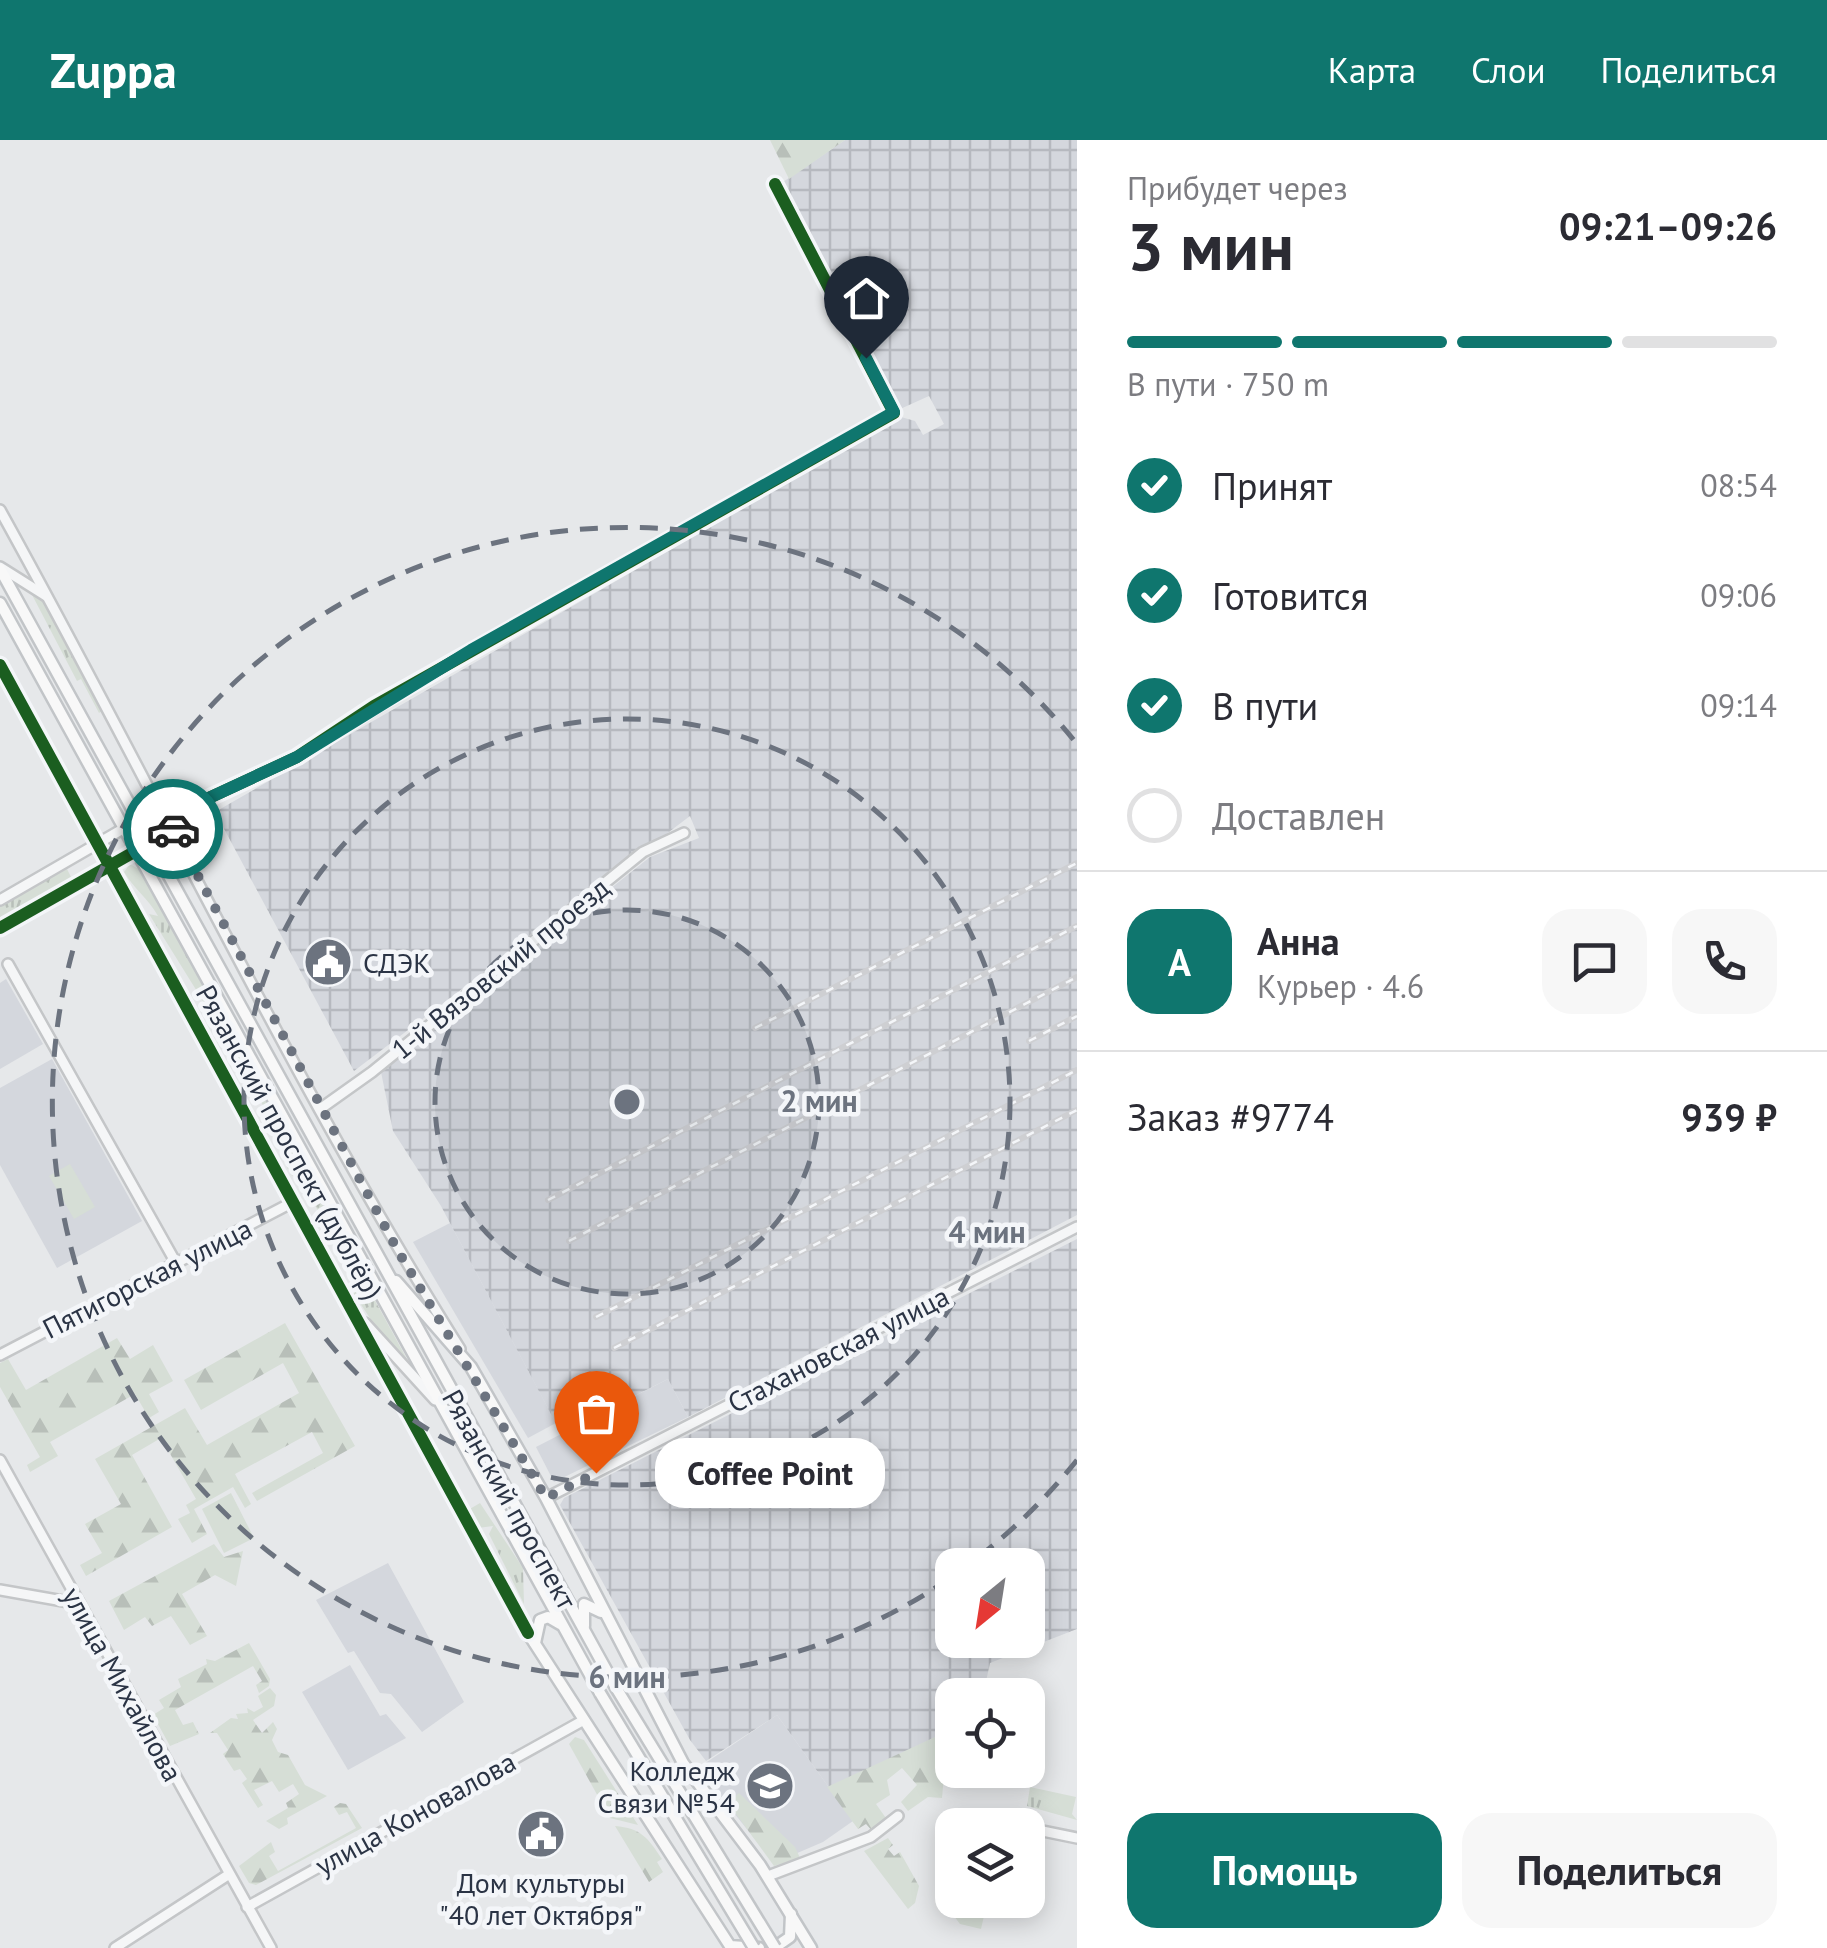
<!DOCTYPE html>
<html lang="ru">
<meta charset="utf-8">
<style>
:root{--surface:#fff;--page:#f7f7f7;--text:#2b2b33;--muted:#7c7c81;--line:#e1e1e2;--accent:#0f766e}
body{margin:0;font-family:"PT Sans",sans-serif;background:var(--page);color:var(--text);height:100vh;display:flex;flex-direction:column;font-size:38px;white-space:nowrap}
*{box-sizing:border-box;margin:0}
p{font-size:32px;color:var(--muted)}
.icon{flex:none;width:55px;height:55px;fill:none;stroke:currentColor;stroke-width:2;stroke-linecap:round;stroke-linejoin:round}
.map{position:relative;flex:1;overflow:hidden}
.side{display:flex;flex-direction:column;background:var(--surface);width:750px}
.side>*{flex:none}
.needle{width:65px;rotate:210deg}
.tools{position:absolute;left:935px;top:1408px;display:grid;gap:20px}
.tools a{display:grid;place-items:center;width:110px;height:110px;border-radius:20px;background:var(--surface);box-shadow:0 5px 25px #0003;font-size:50px}
.pin{position:absolute;display:grid;place-items:center;width:85px;height:85px;color:#fff;margin:-102px -42px;border-radius:50% 50% 50% 0;rotate:-45deg;box-shadow:0 0 10px #0007}
.pin .icon{rotate:45deg}
.courier{position:absolute;display:grid;place-items:center;width:100px;height:100px;margin:-50px;border:8px solid #0f766e;border-radius:50%;background:#fff;color:#222;box-shadow:0 2px 12px #0007}
.bubble{position:absolute;height:70px;border-radius:30px;background:var(--surface);box-shadow:0 5px 25px #0003;font-size:32px;font-weight:700;line-height:70px;text-align:center}
.summary em{font-style:normal;font-weight:700}
.summary div{display:flex;flex-direction:column-reverse}
.summary{display:flex;align-items:center;justify-content:space-between;height:170px;padding:0 50px}
h1{font-size:65px;font-weight:700;line-height:75px}
.bar{display:grid;grid-template-columns:repeat(4,1fr);gap:15px 10px;align-content:center;height:120px;padding:0 50px}
.bar i{height:12px;border-radius:8px;background:var(--line)}
.bar .active{background:var(--accent)}
.bar p{grid-column:span 4}
.line{display:flex;align-items:center;gap:25px;padding:0 50px;border-top:2px solid var(--line)}
.line div{flex:1}
.round{display:grid;place-items:center;flex:none;width:105px;height:105px;border-radius:30px;background:var(--page)}
ol{padding:0 50px;list-style:none}
li{display:flex;align-items:center;gap:30px;height:110px}
li p{margin-inline-start:auto}
li .icon{padding:10px;border-radius:50%;background:var(--accent);color:#fff;stroke-width:4}
li:last-child{color:var(--muted)}
li i{width:55px;height:55px;border:5px solid var(--line);border-radius:50%}
.button{display:flex;gap:20px;margin-top:auto;padding:20px 50px}
.button a{flex:1;height:115px;border-radius:30px;background:var(--accent);color:#fff;font-size:40px;font-weight:700;line-height:115px;text-align:center}
.button a+a{background:var(--page);color:var(--text)}
header{display:flex;align-items:center;gap:60px;box-sizing:border-box;height:140px;padding:0 50px;background:var(--accent);color:#fff}
header strong{font-size:48px}
nav{display:flex;gap:55px;margin-inline-start:auto;font-size:35px}
main{display:flex;flex:1;min-height:0}
.map>svg:first-child{display:block}
.built{fill:#d4d7dd}
.industrial{fill:url(#industrial-grid);fill-rule:evenodd}
.grass{fill:url(#grass-tufts)}
.forest{fill:url(#forest-firs)}
.green{fill:#d6ded6}
.lines{fill:none;stroke-linecap:round;stroke-linejoin:round}
.minor-casing{stroke:#c4c6c8;stroke-width:14}
.major-casing{stroke:#c2c5c8;stroke-width:15}
.minor{stroke:#f5f6f7;stroke-width:9}
.major{stroke:#f8f8f8;stroke-width:10}
.rail-casing{stroke:#cecfd2;stroke-width:6}
.rail{stroke:#f4f6f9;stroke-width:2.5;stroke-dasharray:8;stroke-linecap:butt}
.major-bridge-casing{stroke:#c2c5c8;stroke-width:15;stroke-linecap:butt}
.major-bridge{stroke:#f8f8f8;stroke-width:10}
.cycleway-casing{stroke:#f4f6f9;stroke-width:19}
.cycleway{stroke:#1b5e20;stroke-width:12}
.done{stroke:#6c737f;stroke-width:10;stroke-dasharray:0 18}
.route{stroke:#0f766e;stroke-width:12}
.ring{fill:none;stroke:#6c737f;stroke-width:5;stroke-dasharray:18 12}
.labels{text-anchor:middle;dominant-baseline:central;stroke-width:9;stroke-linejoin:round;paint-order:stroke}
.poi-label{font-size:28px;fill:#2b3445;stroke:#f4f6f9;text-anchor:start}
.street-label{font-size:28px;fill:#2b3445;stroke:#f4f6f9}
.centre{fill:#6c737f;stroke:#f4f6f9;stroke-width:5}
.ring-label{font-size:30px;text-anchor:middle;font-weight:bold;fill:#6c737f;stroke:#f4f6f9;stroke-width:9;stroke-linejoin:round;paint-order:stroke}
</style>
<header>
<strong>Zuppa</strong>
<nav><a>Карта</a><a>Слои</a><a>Поделиться</a></nav>
</header>
<main>
<div class="map">
<svg width="1077" height="1808" viewBox="0 0 1077 1808">
<defs>
<pattern id="industrial-grid" width="8" height="8" patternUnits="userSpaceOnUse" patternTransform="scale(2.5)"><rect width="8" height="8" fill="#d4d7dd"/><path d="M0 4h8M4 0v8" fill="none" stroke="#b6b9bf"/></pattern>
<pattern id="grass-tufts" width="24" height="20" patternUnits="userSpaceOnUse" patternTransform="scale(2.5)"><rect width="24" height="20" fill="#d6ded6"/><path d="M3 7l-1-3M5 7V3M7 7l1-3M15 17l-1-3M17 17v-4M19 17l1-3" fill="none" stroke="#b8bfb9"/></pattern>
<pattern id="forest-firs" width="22" height="20" patternUnits="userSpaceOnUse" patternTransform="scale(2.5)"><rect width="22" height="20" fill="#d6ded6"/><path d="M5 1l3.5 6h-7zM16 11l3.5 6h-7z" fill="#b8bfb9"/></pattern>
</defs>
<rect width="100%" height="100%" fill="#e6e8ea"/>
<g class="built">
<path d="M6 839 43 904 0 929V843Z"/>
<path d="M52 919 142 1081 57 1128 0 1025V948Z"/>
<path d="M450 1083 556 1283 528 1298 413 1102Z"/>
<path d="M668 1239 688 1277 554 1342 536 1307Z"/>
<path d="M388 1423 464 1562 422 1592 391 1554 380 1553 354 1511 348 1513 316 1460Z"/>
<path d="M350 1525 380 1576 386 1574 406 1598 348 1630 302 1552Z"/>
<path d="M777 1575 853 1681 823 1702 774 1723 698 1628Z"/>
</g>
<g class="industrial">
<path d="M845 0H1077V1075L688 1277 668 1239 561 1293 441 1066 393 991 381 932 650 717 699 698 690 676 354 931 215 672 901 277 915 281 923 295 944 284 929 256 898 270 783 42Z"/>
<path d="M1077 1099V1489L990 1523 983 1555H952V1589L830 1649 777 1575 706 1621 690 1600 560 1365 564 1358ZM952 1425H1028V1500H952Z"/>
</g>
<g class="grass">
<path d="M29 449 44 462 103 570 99 573 81 539 77 541Z"/>
<path d="M130 724 140 730 408 1221 387 1204 352 1151 360 1152 302 1040 291 1035 280 1014 290 1016 234 911 149 774 158 776C148 758 134 749 124 732Z"/>
<path d="M67 729 73 741 0 781V765Z"/>
<path d="M480 1363 523 1428 524 1464 489 1394 493 1386 478 1388 468 1370Z"/>
<path d="M1030 1647 1076 1657 1072 1674 1077 1680 1027 1666Z"/>
<path d="M949 1677 968 1683 952 1685V1760L965 1772 984 1776 981 1789 960 1784 941 1759 952 1712 943 1700Z"/>
</g>
<g class="forest">
<path d="M770 0H845L789 39Z"/>
<path d="M285 1183 355 1306 257 1361 252 1353 323 1313 312 1292 235 1334 251 1364 245 1368 233 1347 194 1369 207 1394 192 1403 178 1379 190 1373 186 1365 196 1359 161 1298 132 1315 172 1387 86 1436 80 1425 102 1413 85 1384 121 1364 95 1319 185 1268 207 1305 299 1253 283 1223 201 1270 184 1240Z"/>
<path d="M117 1198 130 1219 153 1205 173 1241 149 1254 159 1272 149 1278 135 1254 50 1302 58 1316 30 1332 27 1325 40 1317 0 1247V1223L8 1219 26 1250Z"/>
<path d="M214 1404 224 1417 243 1411 236 1446 215 1435 182 1454 207 1496 190 1505 171 1476 152 1486 145 1477 124 1490 109 1461Z"/>
<path d="M249 1503 270 1539 269 1546 259 1553 256 1545 262 1541 253 1526 175 1570 183 1585 193 1582 199 1594 170 1606 153 1575 164 1568 159 1560 181 1547 178 1539 207 1524 206 1519 215 1521Z"/>
<path d="M270 1548 276 1555 274 1566 253 1580 262 1593 273 1582 277 1589 272 1600 278 1612 288 1615 305 1645 327 1656 287 1678 288 1684 279 1689 266 1681 288 1668 286 1663 299 1654 293 1644 279 1652 272 1641 254 1650 263 1665 258 1668 242 1643 247 1639 240 1629 234 1631 223 1614 228 1610 217 1593H210L231 1578 238 1579 236 1574 248 1573 247 1568 254 1572 263 1567 258 1556Z"/>
<path d="M948 1591 942 1658 928 1657 908 1671 901 1662 917 1645 902 1628 887 1640 890 1655 876 1664 888 1681 874 1693 866 1684 858 1689 827 1647Z"/>
<path d="M575 1597 584 1600 638 1685 610 1678 569 1604Z"/>
<path d="M739 1653 795 1707 800 1718 774 1726 728 1663Z"/>
<path d="M340 1663 346 1664 362 1688 256 1745 249 1743 239 1726 271 1702 275 1712 269 1716 278 1731 356 1688 347 1672 339 1675 334 1667Z"/>
<path d="M615 1686C641 1688 648 1698 662 1719L657 1722 663 1732 649 1742Z"/>
<path d="M888 1698 893 1705 888 1709 894 1716 900 1712 919 1746 915 1763 908 1769 864 1711Z"/>
</g>
<g class="green">
<path d="M70 1024 95 1067 74 1079 49 1036Z"/>
<path d="M231 1353 254 1398 224 1413 202 1369Z"/>
</g>
<g class="lines">
<g class="minor-casing">
<g id="minor">
<path d="M0 370C155 649 290 939 460 1209"/>
<path d="M0 427 46 456"/>
<path d="M0 525 528 1493"/>
<path d="M0 760 159 668 196 663"/>
<path d="M0 788 171 691 198 663 297 617 374 566 894 273 775 44"/>
<path d="M8 824 176 1123"/>
<path d="M320 969 372 932 643 712 684 693"/>
<path d="M365 1183 435 1260"/>
<path d="M0 1215 295 1061"/>
<path d="M0 1320 271 1808"/>
<path d="M546 1358 1077 1087"/>
<path d="M0 1450 80 1464"/>
<path d="M1008 1684 1015 1685"/>
<path d="M1028 1688 1077 1698"/>
<path d="M768 1736 871 1697 898 1676"/>
<path d="M247 1767 584 1580"/>
<path d="M115 1808 228 1735"/>
</g>
</g>
<g class="major-casing">
<g id="major">
<path d="M0 429 615 1546"/>
<path d="M0 463 600 1553"/>
<path d="M396 1141 471 1227 546 1358 683 1623 760 1725 811 1808"/>
<path d="M584 1486V1464L601 1472"/>
<path d="M528 1493 730 1806 759 1808"/>
<path d="M535 1503 540 1480 548 1477 560 1484"/>
<path d="M774 1808 790 1797 791 1774"/>
</g>
</g>
<use href="#minor" class="minor"/>
<use href="#major" class="major"/>
<g class="rail-casing">
<g id="rail">
<path d="M755 888 1077 723"/>
<path d="M1029 901 1077 876"/>
<path d="M548 1060 1077 786"/>
<path d="M569 1101 1077 837"/>
<path d="M596 1177 1077 930"/>
<path d="M614 1208 1077 970"/>
</g>
</g>
<use href="#rail" class="rail"/>
<g class="major-bridge-casing">
<g id="major-bridge">
<path d="M615 1546 775 1808"/>
<path d="M600 1553 754 1808"/>
</g>
</g>
<use href="#major-bridge" class="major-bridge"/>
<g class="cycleway-casing">
<g id="cycleway">
<path d="M0 525 528 1493"/>
<path d="M0 788 171 691 198 663 297 617 374 566 894 273 775 44"/>
</g>
</g>
<use href="#cycleway" class="cycleway"/>
</g>
<g class="lines">
<path class="done" d="M173 689 398 1111 546 1358 596 1333"/>
<path class="route" d="M173 689 198 663 297 617 471 510 894 272 866 218"/>
</g>
<circle cx="627" cy="962" r="192" fill="#6c737f" fill-opacity=".12"/>
<g class="ring">
<circle cx="627" cy="962" r="192"/>
<circle cx="627" cy="962" r="383"/>
<path d="M1077 1320A575 575 0 0 1 969 1424M949 1439A575 575 0 1 1 1077 604"/>
</g>
<defs>
<g id="civic-disc" transform="scale(2.5)"><circle r="9.5" fill="#6c737f" stroke="#f4f6f9"/><path d="M-.6-6.5H3V-4.5H.6V-3L4-1V1h2V6H-6V1h2V-1L-.6-3ZM-1.2 2.5V6h2.4V2.5Z" fill="#fff"/></g>
<g id="university-disc" transform="scale(2.5)"><circle r="9.5" fill="#6c737f" stroke="#f4f6f9"/><path d="M0-5L7-2L0 1L-7-2ZM-4 1L0 2.5L4 1V4Q0 6-4 4Z" fill="#fff"/></g>
</defs>
<g fill-rule="evenodd">
<use href="#civic-disc" x="328" y="822"/>
<use href="#university-disc" x="770" y="1646"/>
<use href="#civic-disc" x="541" y="1694"/>
</g>
<g class="labels">
<g class="poi-label">
<text x="363" y="822">СДЭК</text>
<text x="735" y="1630" text-anchor="end">Колледж<tspan x="735" dy="32">Связи №54</tspan></text>
<text x="541" y="1742" text-anchor="middle">Дом культуры<tspan x="541" dy="32">"40 лет Октября"</tspan></text>
</g>
<g class="street-label">
<text transform="translate(500 828) rotate(-39)">1-й Вязовский проезд</text>
<text transform="translate(290 1002) rotate(61)">Рязанский проспект (дублёр)</text>
<text transform="translate(147 1138) rotate(-27)">Пятигорская улица</text>
<text transform="translate(838 1209) rotate(-27)">Стахановская улица</text>
<text transform="translate(510 1359) rotate(61)">Рязанский проспект</text>
<text transform="translate(123 1544) rotate(61)">улица Михайлова</text>
<text transform="translate(415 1673) rotate(-29)">улица Коновалова</text>
</g>
</g>
<circle cx="627" cy="962" r="15" class="centre"/>
<g class="ring-label">
<text x="819" y="972">2 мин</text>
<text x="987" y="1103">4 мин</text>
<text x="627" y="1548">6 мин</text>
</g>
</svg>
<div class="tools">
<a><svg class="needle" viewBox="-14 -14 28 28"><path d="M0-13l5 13h-10z" fill="#e53935"/><path d="M0 13l5-13h-10z" fill="#7c7c81"/></svg></a>
<a><svg class="icon" aria-label="locate" viewBox="0 0 24 24"><circle cx="12" cy="12" r="6"/><path d="M12 2v4M12 18v4M2 12h4M18 12h4"/></svg></a>
<a><svg class="icon" aria-label="layers" viewBox="0 0 24 24"><path d="M12 4l9 5-9 5-9-5zM3 14l9 5 9-5"/></svg></a>
</div>
<div class="pin" style="left:596px;top:1333px;background:#ea580c"><svg class="icon" aria-label="bag" viewBox="0 0 24 24"><path d="M5 8h14l-1 12H6zM9 8a3 3 0 0 1 6 0"/></svg></div>
<div class="pin" style="left:866px;top:218px;background:#1f2937"><svg class="icon" aria-label="home" viewBox="0 0 24 24"><path d="M3 11l9-7 9 7M6 9v11h12V9"/></svg></div>
<div class="courier" style="left:173px;top:689px"><svg class="icon" aria-label="car" viewBox="0 0 24 24"><path d="M5 17H2v-5l4-1 3-4h7l3 4 3 1v5h-3M9 17h6M6 11h13"/><circle cx="7" cy="17" r="2"/><circle cx="17" cy="17" r="2"/></svg></div>
<div class="bubble" style="left:655px;top:1298px;width:230px">Coffee Point</div>
</div>
<section class="side">
<div class="summary"><div><h1>3 мин</h1><p>Прибудет через</p></div><em>09:21–09:26</em></div>
<div class="bar"><i class="active"></i><i class="active"></i><i class="active"></i><i></i><p>В пути · 750 m</p></div>
<ol>
<li><svg class="icon" aria-label="check" viewBox="0 0 24 24"><path d="M5 12l5 5 9-10"/></svg>Принят<p>08:54</p></li>
<li><svg class="icon" aria-label="check" viewBox="0 0 24 24"><path d="M5 12l5 5 9-10"/></svg>Готовится<p>09:06</p></li>
<li><svg class="icon" aria-label="check" viewBox="0 0 24 24"><path d="M5 12l5 5 9-10"/></svg>В пути<p>09:14</p></li>
<li><i></i>Доставлен</li>
</ol>
<div class="line" style="height:180px"><b class="round" style="background:var(--accent);color:#fff">А</b><div><b>Анна</b><p>Курьер · 4.6</p></div><a class="round"><svg class="icon" aria-label="chat" viewBox="0 0 24 24"><path d="M4 5h16v11H9l-5 4z"/></svg></a><a class="round"><svg class="icon" aria-label="phone" viewBox="0 0 24 24"><path d="M5 4h4l2 5-3 2q2 4 5 5l2-3 5 2v4C11 20 4 13 5 4z"/></svg></a></div>
<div class="line" style="height:130px"><div>Заказ #9774</div><b>939 ₽</b></div>
<div class="button"><a>Помощь</a><a>Поделиться</a></div>
</section>
</main>
